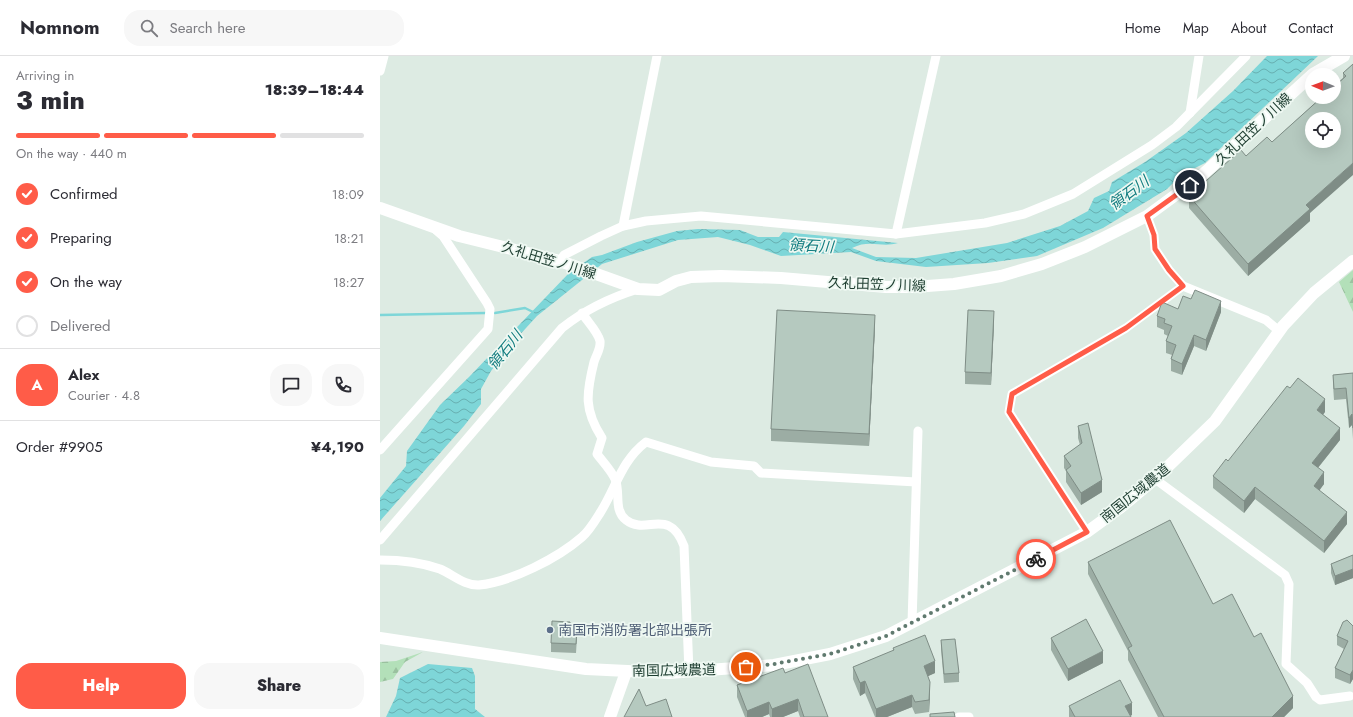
<!DOCTYPE html>
<meta charset="utf-8">
<style>
:root{--surface:#fff;--page:#f7f7f7;--text:#2b2b33;--muted:#7c7c81;--line:#e1e1e2;--accent:#ff5c48}
body{margin:0;font-family:Jost,"Noto Sans JP",sans-serif;background:var(--page);color:var(--text);height:100vh;display:flex;flex-direction:column;font-size:15px;white-space:nowrap}
*{box-sizing:border-box;margin:0}
p{font-size:13px;color:var(--muted)}
.icon{flex:none;width:22px;height:22px;fill:none;stroke:currentColor;stroke-width:2;stroke-linecap:round;stroke-linejoin:round}
.map{position:relative;flex:1;overflow:hidden}
.drawer{display:flex;flex-direction:column;background:var(--surface);width:380px}
.drawer>*{flex:none}
.needle{width:26px;rotate:271deg}
.fabs{position:absolute;left:925px;top:12px;display:grid;gap:8px}
.fabs a{display:grid;place-items:center;width:36px;height:36px;border-radius:50%;background:var(--surface);box-shadow:0 4px 16px #0002;font-size:20px}
.pin{position:absolute;display:grid;place-items:center;width:34px;height:34px;color:#fff;margin:-17px;border:2px solid #fff;border-radius:50%;box-shadow:0 1px 4px #0007}
.courier{position:absolute;display:grid;place-items:center;width:40px;height:40px;margin:-20px;border:3px solid #ff5c48;border-radius:50%;background:#fff;color:#222;box-shadow:0 1px 5px #0007}
.overview em{font-style:normal;font-weight:800}
.overview div{display:flex;flex-direction:column-reverse}
.overview{display:flex;align-items:center;justify-content:space-between;height:68px;padding:0 16px}
h1{font-size:26px;font-weight:800;line-height:30px}
.bar{display:grid;grid-template-columns:repeat(4,1fr);gap:6px 4px;align-content:center;height:48px;padding:0 16px}
.bar i{height:5px;border-radius:3px;background:var(--line)}
.bar .selected{background:var(--accent)}
.bar p{grid-column:span 4}
.line{display:flex;align-items:center;gap:10px;padding:0 16px;border-top:1px solid var(--line)}
.line div{flex:1}
.round{display:grid;place-items:center;flex:none;width:42px;height:42px;border-radius:16px;background:var(--page)}
ol{padding:0 16px;list-style:none}
li{display:flex;align-items:center;gap:12px;height:44px}
li p{margin-inline-start:auto}
li .icon{padding:4px;border-radius:50%;background:var(--accent);color:#fff;stroke-width:4}
li:last-child{color:var(--muted)}
li i{width:22px;height:22px;border:2px solid var(--line);border-radius:50%}
.button{display:flex;gap:8px;margin-top:auto;padding:8px 16px}
.button a{flex:1;height:46px;border-radius:16px;background:var(--accent);color:#fff;font-size:16px;font-weight:800;line-height:46px;text-align:center}
.button a+a{background:var(--page);color:var(--text)}
header{display:flex;align-items:center;gap:24px;box-sizing:border-box;height:56px;padding:0 20px;background:var(--surface);border-bottom:1px solid var(--line)}
header strong{font-size:19px}
nav{display:flex;gap:22px;margin-inline-start:auto;font-size:14px}
.search{width:280px;height:36px;background:var(--page);display:flex;align-items:center;gap:10px;box-sizing:border-box;padding:0 14px;border-radius:16px;color:var(--muted);font-size:15px}
main{display:flex;flex:1;min-height:0}
.map>svg:first-child{display:block}
.forest{fill:url(#forest-firs)}
.water{fill:url(#water-waves)}
.lines{fill:none;stroke-linecap:round;stroke-linejoin:round}
.stream{stroke:#7ed6d8;stroke-width:2.5}
.street{stroke:#fff;stroke-width:9}
.secondary{stroke:#fff;stroke-width:12}
.wall{fill:#9cada4}
.shaded-wall{fill:#7f8d86}
.building{fill:#b5c9bf;stroke:#7f8d86;fill-rule:evenodd}
.done{stroke:#607a6f;stroke-width:4;stroke-dasharray:0 7.2}
.route{stroke:#ff5c48;stroke-width:5}
.service-dot{fill:#5c6f8a;stroke:#eef8f2;stroke-width:1.5}
.labels{text-anchor:middle;dominant-baseline:central;stroke-width:3.5;stroke-linejoin:round;paint-order:stroke}
.street-label{font-size:14px;fill:#1d3d30;stroke:#eef8f2}
.service-label{font-size:14px;fill:#4e5e75;stroke:#eef8f2;text-anchor:start}
.water-label{font-size:15px;font-style:italic;fill:#117c7f;stroke:#eef8f2}
</style>
<header>
<strong>Nomnom</strong>
<div class="search"><svg class="icon" aria-label="search" viewBox="0 0 24 24"><circle cx="10" cy="10" r="6"/><path d="M15 15l6 6"/></svg>Search here</div>
<nav><a>Home</a><a>Map</a><a>About</a><a>Contact</a></nav>
</header>
<main>
<section class="drawer">
<div class="overview"><div><h1>3 min</h1><p>Arriving in</p></div><em>18:39–18:44</em></div>
<div class="bar"><i class="selected"></i><i class="selected"></i><i class="selected"></i><i></i><p>On the way · 440 m</p></div>
<ol>
<li><svg class="icon" aria-label="check" viewBox="0 0 24 24"><path d="M5 12l5 5 9-10"/></svg>Confirmed<p>18:09</p></li>
<li><svg class="icon" aria-label="check" viewBox="0 0 24 24"><path d="M5 12l5 5 9-10"/></svg>Preparing<p>18:21</p></li>
<li><svg class="icon" aria-label="check" viewBox="0 0 24 24"><path d="M5 12l5 5 9-10"/></svg>On the way<p>18:27</p></li>
<li><i></i>Delivered</li>
</ol>
<div class="line" style="height:72px"><b class="round" style="background:var(--accent);color:#fff">A</b><div><b>Alex</b><p>Courier · 4.8</p></div><a class="round"><svg class="icon" aria-label="chat" viewBox="0 0 24 24"><path d="M4 5h16v11H9l-5 4z"/></svg></a><a class="round"><svg class="icon" aria-label="phone" viewBox="0 0 24 24"><path d="M5 4h4l2 5-3 2q2 4 5 5l2-3 5 2v4C11 20 4 13 5 4z"/></svg></a></div>
<div class="line" style="height:52px"><div>Order #9905</div><b>¥4,190</b></div>
<div class="button"><a>Help</a><a>Share</a></div>
</section>
<div class="map">
<svg width="973" height="661" viewBox="0 0 973 661">
<defs>
<pattern id="forest-firs" width="22" height="20" patternUnits="userSpaceOnUse"><rect width="22" height="20" fill="#b3e0b9"/><path d="M5 1l3.5 6h-7zM16 11l3.5 6h-7z" fill="#9ac19f"/></pattern>
<pattern id="water-waves" width="16" height="10" patternUnits="userSpaceOnUse"><rect width="16" height="10" fill="#7ed6d8"/><path d="M0 5q4-4 8 0t8 0" fill="none" stroke="#67afb0"/></pattern>
</defs>
<rect width="100%" height="100%" fill="#ddebe3"/>
<g class="forest">
<path d="M973 214V256L959 226Z"/>
<path d="M43 596 25 606 13 623 0 626V606L16 605Z"/>
</g>
<g class="water">
<path d="M887 0H938L825 107 801 119 787 133 723 172 657 200 608 207 546 211 496 205 471 196 401 200 370 189 338 181 298 184 222 208 157 260 135 284 111 315 101 333V348L84 370 0 465V442L26 410 27 395 60 349 89 321 189 217 212 201 222 199 257 186 297 175 318 173 360 174 378 181H399L403 176 518 187C501 192 490 183 472 192L496 201 536 202 627 187 680 170 708 155 714 142 729 135 732 126 765 106 806 77 853 35Z"/>
<path d="M48 608 92 612 95 620V653L105 661H6L16 640 20 622Z"/>
</g>
<g class="lines">
<g class="stream">
<path d="M115 257 145 252 153 256"/>
<path d="M0 259 105 257"/>
</g>
<g class="street">
<path d="M0 15 4 0"/>
<path d="M810 57 819 0"/>
<path d="M243 170 277 0"/>
<path d="M516 178 556 0"/>
<path d="M180 205 184 199 221 180 243 170 266 165 321 160 516 178 605 167 644 158 693 138 772 89 796 71 866 0"/>
<path d="M803 230 886 264 899 275"/>
<path d="M202 257C207 265 218 276 220 285 221 293 216 299 214 306 206 338 204 354 222 382L217 398C223 406 231 414 235 423 241 436 233 454 246 464 266 480 289 450 304 490L309 616"/>
<path d="M0 394 108 273 110 253 107 247 63 180 56 174"/>
<path d="M775 423 905 519 909 528 906 608 927 627 936 641 940 644 970 640"/>
<path d="M707 476 629 356 632 338 746 272 803 230 789 214 775 193 774 179 767 160"/>
<path d="M0 484 182 272C206 253 229 242 258 233"/>
<path d="M0 504C20 504 40 506 60 513 72 518 85 530 99 529 131 526 178 502 202 481 209 475 215 465 220 457 236 432 241 405 266 386L331 406 374 410 381 417 536 426"/>
<path d="M532 567 538 375"/>
<path d="M579 661H589"/>
</g>
<g class="secondary">
<path d="M0 152 79 180 180 205 258 233 279 234 296 225 311 221 341 220 401 222 506 231H534L574 228 621 220 662 208 705 191 767 160 820 121 933 18 964 0"/>
<path d="M0 582 206 613 289 617 394 609 450 598 506 580 707 476 740 452 775 423 835 365 903 270 934 237 973 205"/>
<path d="M230 661 246 616"/>
</g>
</g>
<g class="wall">
<path d="M973 8 930 157V165L868 220 809 152V140L866 100 892 86 963 22V17Z"/>
<path d="M798 253 841 256 826 295 814 290 802 319 791 315V303L792 299 786 297V285L788 280 784 278V274L777 271V260Z"/>
<path d="M614 267 611 329 585 328V316Z"/>
<path d="M495 271 489 390 391 385V373Z"/>
<path d="M973 317V383L972 369 969 372 966 343 954 344 953 329V319Z"/>
<path d="M945 356 943 359 960 384 938 412 944 428 939 434 967 468 944 497 875 443 864 457 833 432V420L848 405Z"/>
<path d="M698 370 722 436 701 449 686 426V415L684 412V400L700 389 698 382Z"/>
<path d="M973 499V522L955 529 951 517V508Z"/>
<path d="M708 506 833 548 874 581 913 652 904 661H778L748 604V595L708 518Z"/>
<path d="M973 570V623L970 628 955 622V612L964 593 957 589V580Z"/>
<path d="M190 572 197 582 196 597 171 596V587Z"/>
<path d="M671 582 723 607 688 625 671 594Z"/>
<path d="M561 584 579 617V626L564 627 561 593Z"/>
<path d="M513 592 555 617 548 620 550 638 549 656 535 658 532 651 507 661H495L485 637 480 640 473 623V611L513 595Z"/>
<path d="M405 617 448 661H420L418 655 403 661H390L389 658 382 661H365L357 641V629Z"/>
<path d="M689 650 752 659 750 660 751 661H689Z"/>
</g>
<g class="shaded-wall">
<path d="M973 107V119L930 157V165L868 220V208L926 149Z"/>
<path d="M841 245V256L826 295V284Z"/>
<path d="M614 255V267L611 329V317Z"/>
<path d="M495 259V271L489 390V378Z"/>
<path d="M814 279V290L802 319V308Z"/>
<path d="M945 343V356L937 366V354Z"/>
<path d="M972 358V369L969 372V362Z"/>
<path d="M960 372V384L932 419V407Z"/>
<path d="M944 416V428L934 442V430Z"/>
<path d="M722 424V436L701 449V437Z"/>
<path d="M875 431V443L864 457V445Z"/>
<path d="M967 456V468L944 497V485Z"/>
<path d="M973 513V522L955 529V520Z"/>
<path d="M723 595V607L688 625V613Z"/>
<path d="M555 605V617L544 622V610Z"/>
<path d="M973 614V623L970 628V619Z"/>
<path d="M485 625V637L480 640V627Z"/>
<path d="M550 626V638L549 656V644Z"/>
<path d="M532 639V651L507 661H496V653Z"/>
<path d="M913 640V652L904 661H892Z"/>
<path d="M418 643V655L403 661H392V653Z"/>
<path d="M389 646V658L382 661H367V655Z"/>
<path d="M752 647V659L747 661 745 650Z"/>
</g>
<g class="building">
<path d="M973 8V107L926 149 930 153 868 208 809 140 861 94 866 100 887 81 892 86 942 41H954V31L966 20 963 17ZM932 63H954V85H932Z"/>
<path d="M815 234 841 245 826 284 814 279 802 308 791 303 796 289 786 285 792 270 784 267 785 263 777 260 782 246 798 253 803 240 811 243Z"/>
<path d="M397 254 495 259 489 378 391 373Z"/>
<path d="M588 254 614 255 611 317 585 316Z"/>
<path d="M973 317V372L972 358 969 362 966 332 954 333 953 319Z"/>
<path d="M918 322 945 343 937 354 960 372 932 407 944 416 934 430 967 456 944 485 875 431 864 445 833 420 846 403 848 405 907 330 910 332Z"/>
<path d="M708 367 722 424 701 437 686 414 691 410 684 400 702 387 698 370Z"/>
<path d="M790 464 833 548 852 538 874 581 881 577 913 640 892 661H784L748 592 752 590 708 506Z"/>
<path d="M973 499V513L955 520 951 508Z"/>
<path d="M706 563 723 595 688 613 671 582Z"/>
<path d="M967 564 973 570V614L970 619 955 612 968 585 957 580 963 566Z"/>
<path d="M172 565 190 566V572L197 573 196 588 171 587Z"/>
<path d="M545 579 555 605 544 610 550 626 549 644 535 646 532 639 496 653 485 625 480 627 473 611 514 594 513 592Z"/>
<path d="M575 583 579 617 564 618 561 584Z"/>
<path d="M428 608 448 661H424L418 643 392 653 389 646 367 655 357 629 403 612 405 617Z"/>
<path d="M740 624 752 647 745 650 751 661H695L689 650Z"/>
<path d="M259 633 266 650 286 643 292 661H244Z"/>
<path d="M574 656 575 661H550V658Z"/>
</g>
<g class="lines">
<path class="done" d="M366 611 394 608 450 598 506 580 656 503"/>
<path class="route" d="M656 503 707 476 629 356 632 338 746 272 803 230 789 214 775 193 774 179 767 160 810 129"/>
</g>
<circle class="service-dot" cx="170" cy="574" r="4"/>
<g class="labels">
<g class="street-label">
<text transform="translate(873 73) rotate(-43)">久礼田笠ノ川線</text>
<text transform="translate(169 204) rotate(17)">久礼田笠ノ川線</text>
<text transform="translate(497 228) rotate(2)">久礼田笠ノ川線</text>
<text transform="translate(755 437) rotate(-39)">南国広域農道</text>
<text transform="translate(294 614) rotate(-1)">南国広域農道</text>
</g>
<g class="service-label">
<text x="178" y="574">南国市消防署北部出張所</text>
</g>
<g class="water-label">
<text transform="translate(749 137) rotate(-37)">領石川</text>
<text transform="translate(431 190) rotate(3)">領石川</text>
<text transform="translate(125 294) rotate(-51)">領石川</text>
</g>
</g>
</svg>
<div class="fabs">
<a><svg class="needle" viewBox="-14 -14 28 28"><path d="M0-13l5 13h-10z" fill="#e53935"/><path d="M0 13l5-13h-10z" fill="#7c7c81"/></svg></a>
<a><svg class="icon" aria-label="locate" viewBox="0 0 24 24"><circle cx="12" cy="12" r="6"/><path d="M12 2v4M12 18v4M2 12h4M18 12h4"/></svg></a>
</div>
<div class="pin" style="left:366px;top:611px;background:#ea580c"><svg class="icon" aria-label="bag" viewBox="0 0 24 24"><path d="M5 8h14l-1 12H6zM9 8a3 3 0 0 1 6 0"/></svg></div>
<div class="pin" style="left:810px;top:129px;background:#1f2937"><svg class="icon" aria-label="home" viewBox="0 0 24 24"><path d="M3 11l9-7 9 7M6 9v11h12V9"/></svg></div>
<div class="courier" style="left:656px;top:503px"><svg class="icon" aria-label="bike" viewBox="0 0 24 24"><circle cx="6" cy="16" r="4"/><circle cx="18" cy="16" r="4"/><path d="M6 16l4-8h5l3 8M10 8l3 8H6M13 5h3"/></svg></div>
</div>
</main>
